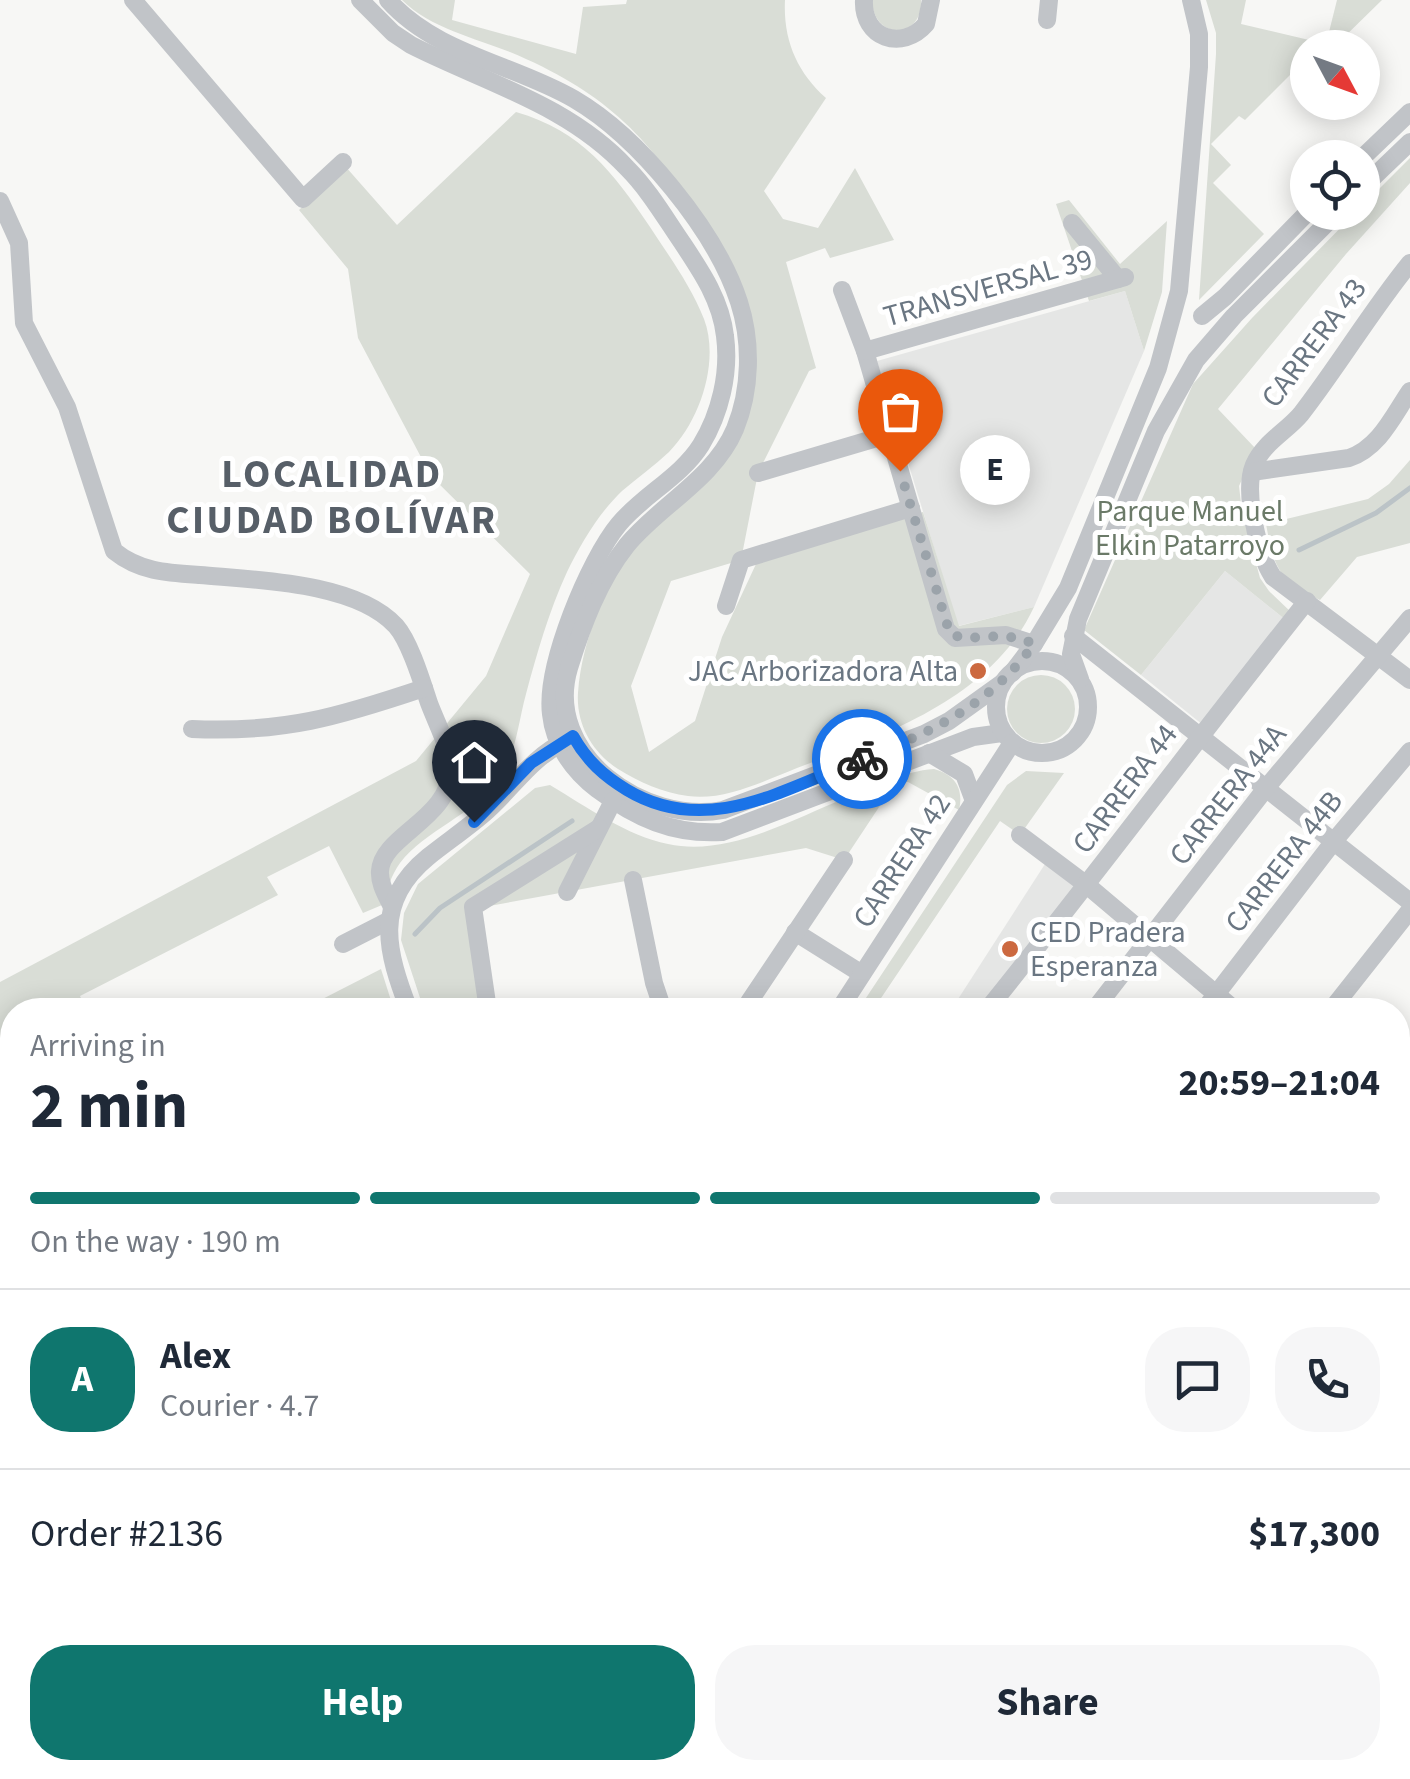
<!DOCTYPE html>
<meta charset="utf-8">
<style>
:root{--surface:#fff;--page:#f6f6f7;--text:#1f2937;--muted:#747a83;--line:#e0e1e3;--accent:#0f766e}
body{margin:0;font-family:"Source Sans 3",sans-serif;background:var(--page);color:var(--text);height:100vh;display:flex;flex-direction:column;font-size:38px;white-space:nowrap}
*{box-sizing:border-box;margin:0}
p{font-size:32px;color:var(--muted)}
.icon{flex:none;width:55px;height:55px;fill:none;stroke:currentColor;stroke-width:2;stroke-linecap:round;stroke-linejoin:round}
.map{position:relative;flex:1;overflow:hidden}
.details{position:absolute;left:0px;top:998px;width:1410px;height:782px;display:flex;flex-direction:column;background:var(--surface);border-radius:40px 40px 0 0;box-shadow:0 5px 25px #0003}
.details>*{flex:none}
.needle{width:65px;rotate:131deg}
.tools{position:absolute;left:1290px;top:30px;display:grid;gap:20px}
.tools a{display:grid;place-items:center;width:90px;height:90px;border-radius:50%;background:var(--surface);box-shadow:0 5px 25px #0003;font-size:50px}
.pin{position:absolute;display:grid;place-items:center;width:85px;height:85px;color:#fff;margin:-102px -42px;border-radius:50% 50% 50% 0;rotate:-45deg;box-shadow:0 0 10px #0007}
.pin .icon{rotate:45deg}
.courier{position:absolute;display:grid;place-items:center;width:100px;height:100px;margin:-50px;border:8px solid #1a73e8;border-radius:50%;background:#fff;color:#222;box-shadow:0 2px 12px #0007}
.bubble{position:absolute;height:70px;border-radius:35px;background:var(--surface);box-shadow:0 5px 25px #0003;font-size:32px;font-weight:700;line-height:70px;text-align:center}
.summary em{font-style:normal;font-weight:700}
.summary div{display:flex;flex-direction:column-reverse}
.summary{display:flex;align-items:center;justify-content:space-between;height:170px;padding:0 30px}
h1{font-size:65px;font-weight:700;line-height:75px}
.bar{display:grid;grid-template-columns:repeat(4,1fr);gap:15px 10px;align-content:center;height:120px;padding:0 30px}
.bar i{height:12px;border-radius:8px;background:var(--line)}
.bar .current{background:var(--accent)}
.bar p{grid-column:span 4}
.line{display:flex;align-items:center;gap:25px;padding:0 30px;border-top:2px solid var(--line)}
.line div{flex:1}
.round{display:grid;place-items:center;flex:none;width:105px;height:105px;border-radius:40px;background:var(--page)}
.action{display:flex;gap:20px;margin-top:auto;padding:20px 30px}
.action a{flex:1;height:115px;border-radius:40px;background:var(--accent);color:#fff;font-size:40px;font-weight:700;line-height:115px;text-align:center}
.action a+a{background:var(--page);color:var(--text)}
.map>svg:first-child{display:block}
.built{fill:#e5e6e5}
.green{fill:#d9ddd6}
.lines{fill:none;stroke-linecap:round;stroke-linejoin:round}
.stream{stroke:#bbc3c7;stroke-width:5}
.minor{stroke:#c1c4c8;stroke-width:18}
.done{stroke:#9ba3aa;stroke-width:10;stroke-dasharray:0 18}
.route{stroke:#1a73e8;stroke-width:12}
.poi-dot{fill:#cc6940;stroke:#fff;stroke-width:4}
.labels{text-anchor:middle;dominant-baseline:central;stroke-width:10;stroke-linejoin:round;paint-order:stroke}
.street-label{font-size:30px;fill:#6a7682;stroke:#fff}
.park-label{font-size:30px;fill:#6b7a68;stroke:#fff}
.poi-label{font-size:30px;fill:#6a7682;stroke:#fff;text-anchor:end}
.district-label{font-size:40px;font-weight:bold;letter-spacing:2.5px;fill:#575f68;stroke:#fff}
</style>
<div class="map">
<svg width="1410" height="1779" viewBox="0 0 1410 1779">
<rect width="100%" height="100%" fill="#f7f7f5"/>
<g class="built">
<path d="M1125 291 1144 351 1034 607 958 626 877 361Z"/>
<path d="M1225 571 1287 621 1203 725 1141 675Z"/>
<path d="M1045 864 1080 888 978 1010H951Z"/>
</g>
<g class="green">
<path d="M402 0H455L452 20 576 54 583 7 626 4 627 0H785C783 40 797 72 826 98L764 191 783 219 818 228 855 168 894 240 830 258 825 248 786 262 816 368 809 371 758 473 741 560 671 581 631 686 649 752 695 721 722 637 756 564 923 512 959 626 1034 607C991 699 885 735 797 768 764 781 724 801 688 796 663 793 639 782 618 769 592 752 576 724 578 693 582 639 607 575 646 536 664 517 697 494 710 472 718 458 744 396 747 381 749 368 735 283 730 269 724 252 709 234 699 218 648 134 601 90 510 52 475 38 430 28 402 0Z"/>
<path d="M872 0H921C923 40 873 41 872 0Z"/>
<path d="M1206 0H1246L1241 24 1326 44 1337 0H1382L1334 47 1308 48 1307 74 1304 78 1295 70 1245 120 1239 116 1211 144 1231 165 1213 183 1264 234 1199 300 1216 54V33Z"/>
<path d="M516 112C582 131 613 172 650 227 669 256 691 286 704 319 720 361 700 421 669 452 654 466 637 478 622 491 599 513 581 543 567 572 549 611 537 653 526 694 518 723 516 756 498 780 472 816 425 830 400 863 391 875 387 891 382 905L363 913 329 846 267 877 278 895 80 996 86 1010H12V1160L0 1163V982L416 761 486 676 530 574 431 476 358 338 348 269 299 210 345 166 397 225Z"/>
<path d="M1410 158V183L1346 254 1218 409 1256 449 1239 486 1242 512 1260 578 1269 591 1293 614 1287 621 1225 571 1141 675 1084 630 1193 384 1252 318 1355 213 1362 212 1363 205Z"/>
<path d="M1069 200 1120 264 1167 221 1162 292 1144 351 1125 291 1089 301 1056 204Z"/>
<path d="M1410 460V543L1357 557 1320 600C1278 581 1274 567 1266 524L1368 499 1389 484Z"/>
<circle cx="1041" cy="709" r="34"/>
<path d="M934 769C955 775 964 788 959 810L908 782 895 783 844 860 806 848 473 909 488 1010H424L401 940 404 913 418 884 535 788 550 785C587 807 627 836 668 844 729 857 792 819 846 798 874 786 904 771 934 769Z"/>
<path d="M1026 771 1064 773 1020 835 1000 821 873 1010H858L1007 785Z"/>
<path d="M381 969 394 1010H301Z"/>
<path d="M12 1191V1361L0 1363 11 1329 0 1325V1193Z"/>
<path d="M45 1768H113L120 1779H53Z"/>
<path d="M186 1768H457L468 1779H161Z"/>
</g>
<g class="lines">
<g class="stream">
<path d="M1299 550 1376 513 1410 488"/>
<path d="M415 934 440 908 572 821"/>
<path d="M367 1010 368 1009"/>
<path d="M0 1084 12 1085"/>
</g>
<g class="minor">
<path d="M133 0 303 199 343 162"/>
<path d="M360 0 393 33 411 45C486 83 569 105 627 168 648 189 664 216 681 241 701 271 721 300 725 336 730 373 720 414 701 445 681 477 643 495 619 524 589 560 545 666 551 714 554 744 573 771 597 789 636 818 673 835 722 832L973 737 1002 733"/>
<path d="M388 0C436 54 514 64 574 99 639 137 716 231 739 302 752 342 751 390 735 429 714 479 660 505 627 545 599 580 582 626 569 668 543 755 645 825 723 810L924 734 949 721 1002 683"/>
<path d="M864 0C862 38 902 52 926 24L931 0"/>
<path d="M1047 20 1049 0"/>
<path d="M1362 158 1410 112"/>
<path d="M1362 188 1410 142"/>
<path d="M0 201 19 243 24 323 67 407 114 551C140 572 168 573 200 575 256 580 356 582 396 626 410 642 422 682 429 703 436 722 450 748 451 768 451 819 382 835 380 871 379 884 387 896 392 907"/>
<path d="M1072 223 1118 279"/>
<path d="M1410 263C1371 311 1339 365 1301 414 1287 431 1263 443 1254 465 1243 491 1258 554 1273 577L1410 680"/>
<path d="M842 290 865 351 946 629 955 638 1006 635 1034 644"/>
<path d="M1202 316 1225 297 1308 212"/>
<path d="M865 351 1125 277"/>
<path d="M1252 472 1349 458C1379 448 1393 416 1410 391"/>
<path d="M758 473 890 434"/>
<path d="M726 606 741 560 911 508"/>
<path d="M1073 636 1410 902"/>
<circle cx="1042" cy="707" r="46"/>
<path d="M1012 673 1034 644 1068 588 1158 368 1179 291 1199 67V34L1191 0"/>
<path d="M1080 679 1071 654 1078 619 1156 431 1196 360 1234 316 1338 212"/>
<path d="M192 729C284 733 338 717 424 688"/>
<path d="M929 753 964 774 974 801"/>
<path d="M1020 835 1088 886 1235 1010"/>
<path d="M633 880 654 983 663 1010"/>
<path d="M567 892 613 801"/>
<path d="M795 932 862 974"/>
<path d="M343 944 388 921"/>
<path d="M749 1002 844 860"/>
<path d="M409 1010C387 952 372 903 428 857 448 841 469 827 488 810 519 781 528 761 568 739"/>
<path d="M488 1010 473 907 599 828"/>
<path d="M839 1010 1012 743"/>
<path d="M987 1010C1096 875 1199 736 1307 601"/>
<path d="M1094 1010 1266 788 1410 618"/>
<path d="M1204 1010 1334 841 1410 751"/>
<path d="M1331 1010 1410 910"/>
<path d="M1398 1074 1410 1058"/>
<path d="M1398 1141 1410 1151"/>
<path d="M0 1181 12 1178"/>
<path d="M1398 1217 1410 1201"/>
<path d="M0 1297 12 1302"/>
<path d="M1398 1358 1410 1342"/>
<path d="M0 1377 12 1373"/>
<path d="M1398 1480 1410 1463"/>
<path d="M1398 1557 1410 1538"/>
<path d="M0 1608 12 1599"/>
<path d="M0 1641 12 1644"/>
<path d="M1398 1666 1410 1675"/>
<path d="M0 1668C6 1684 11 1698 0 1713"/>
<path d="M1398 1715 1410 1699"/>
<path d="M0 1726 12 1745"/>
<path d="M0 1757 15 1779"/>
<path d="M27 1768 35 1779"/>
<path d="M476 1768 487 1779"/>
<path d="M576 1768 580 1779"/>
<path d="M1175 1768V1779"/>
<path d="M146 1779 171 1768"/>
<path d="M682 1779 692 1768"/>
<path d="M760 1779 799 1768"/>
<path d="M941 1779 951 1768"/>
<path d="M1058 1779 1063 1768"/>
<path d="M1244 1779 1255 1768"/>
<path d="M1347 1779 1356 1768"/>
</g>
</g>
<g class="lines">
<path class="done" d="M862 759C932 732 989 706 1034 644 1000 628 974 644 950 634L900 471"/>
<path class="route" d="M474 822 531 763 573 736C587 761 604 776 627 790 707 838 784 789 862 759"/>
</g>
<g class="poi-dot">
<circle cx="978" cy="671" r="10"/>
<circle cx="1010" cy="949" r="10"/>
</g>
<g class="labels">
<g class="street-label">
<text transform="translate(988 288) rotate(-16)">TRANSVERSAL 39</text>
<text transform="translate(1314 343) rotate(-53)">CARRERA 43</text>
<text transform="translate(1125 789) rotate(-53)">CARRERA 44</text>
<text transform="translate(1228 795) rotate(-52)">CARRERA 44A</text>
<text transform="translate(902 861) rotate(-57)">CARRERA 42</text>
<text transform="translate(1284 862) rotate(-52)">CARRERA 44B</text>
</g>
<g class="park-label">
<text x="1190" y="511">Parque Manuel<tspan x="1190" dy="34">Elkin Patarroyo</tspan></text>
</g>
<g class="poi-label">
<text x="958" y="671">JAC Arborizadora Alta</text>
<text x="1030" y="932" text-anchor="start">CED Pradera<tspan x="1030" dy="34">Esperanza</tspan></text>
</g>
<g class="district-label">
<text x="332" y="474">LOCALIDAD<tspan x="332" dy="46">CIUDAD BOLÍVAR</tspan></text>
</g>
</g>
</svg>
<div class="tools">
<a><svg class="needle" viewBox="-14 -14 28 28"><path d="M0-13l5 13h-10z" fill="#e53935"/><path d="M0 13l5-13h-10z" fill="#747a83"/></svg></a>
<a><svg class="icon" aria-label="locate" viewBox="0 0 24 24"><circle cx="12" cy="12" r="6"/><path d="M12 2v4M12 18v4M2 12h4M18 12h4"/></svg></a>
</div>
<div class="pin" style="left:900px;top:471px;background:#ea580c"><svg class="icon" aria-label="bag" viewBox="0 0 24 24"><path d="M5 8h14l-1 12H6zM9 8a3 3 0 0 1 6 0"/></svg></div>
<div class="pin" style="left:474px;top:822px;background:#1f2937"><svg class="icon" aria-label="home" viewBox="0 0 24 24"><path d="M3 11l9-7 9 7M6 9v11h12V9"/></svg></div>
<div class="courier" style="left:862px;top:759px"><svg class="icon" aria-label="bike" viewBox="0 0 24 24"><circle cx="6" cy="16" r="4"/><circle cx="18" cy="16" r="4"/><path d="M6 16l4-8h5l3 8M10 8l3 8H6M13 5h3"/></svg></div>
<div class="bubble" style="left:960px;top:435px;width:70px">E</div>
<section class="details">
<div class="summary"><div><h1>2 min</h1><p>Arriving in</p></div><em>20:59–21:04</em></div>
<div class="bar"><i class="current"></i><i class="current"></i><i class="current"></i><i></i><p>On the way · 190 m</p></div>
<div class="line" style="height:180px"><b class="round" style="background:var(--accent);color:#fff">A</b><div><b>Alex</b><p>Courier · 4.7</p></div><a class="round"><svg class="icon" aria-label="chat" viewBox="0 0 24 24"><path d="M4 5h16v11H9l-5 4z"/></svg></a><a class="round"><svg class="icon" aria-label="phone" viewBox="0 0 24 24"><path d="M5 4h4l2 5-3 2q2 4 5 5l2-3 5 2v4C11 20 4 13 5 4z"/></svg></a></div>
<div class="line" style="height:130px"><div>Order #2136</div><b>$17,300</b></div>
<div class="action"><a>Help</a><a>Share</a></div>
</section>
</div>
